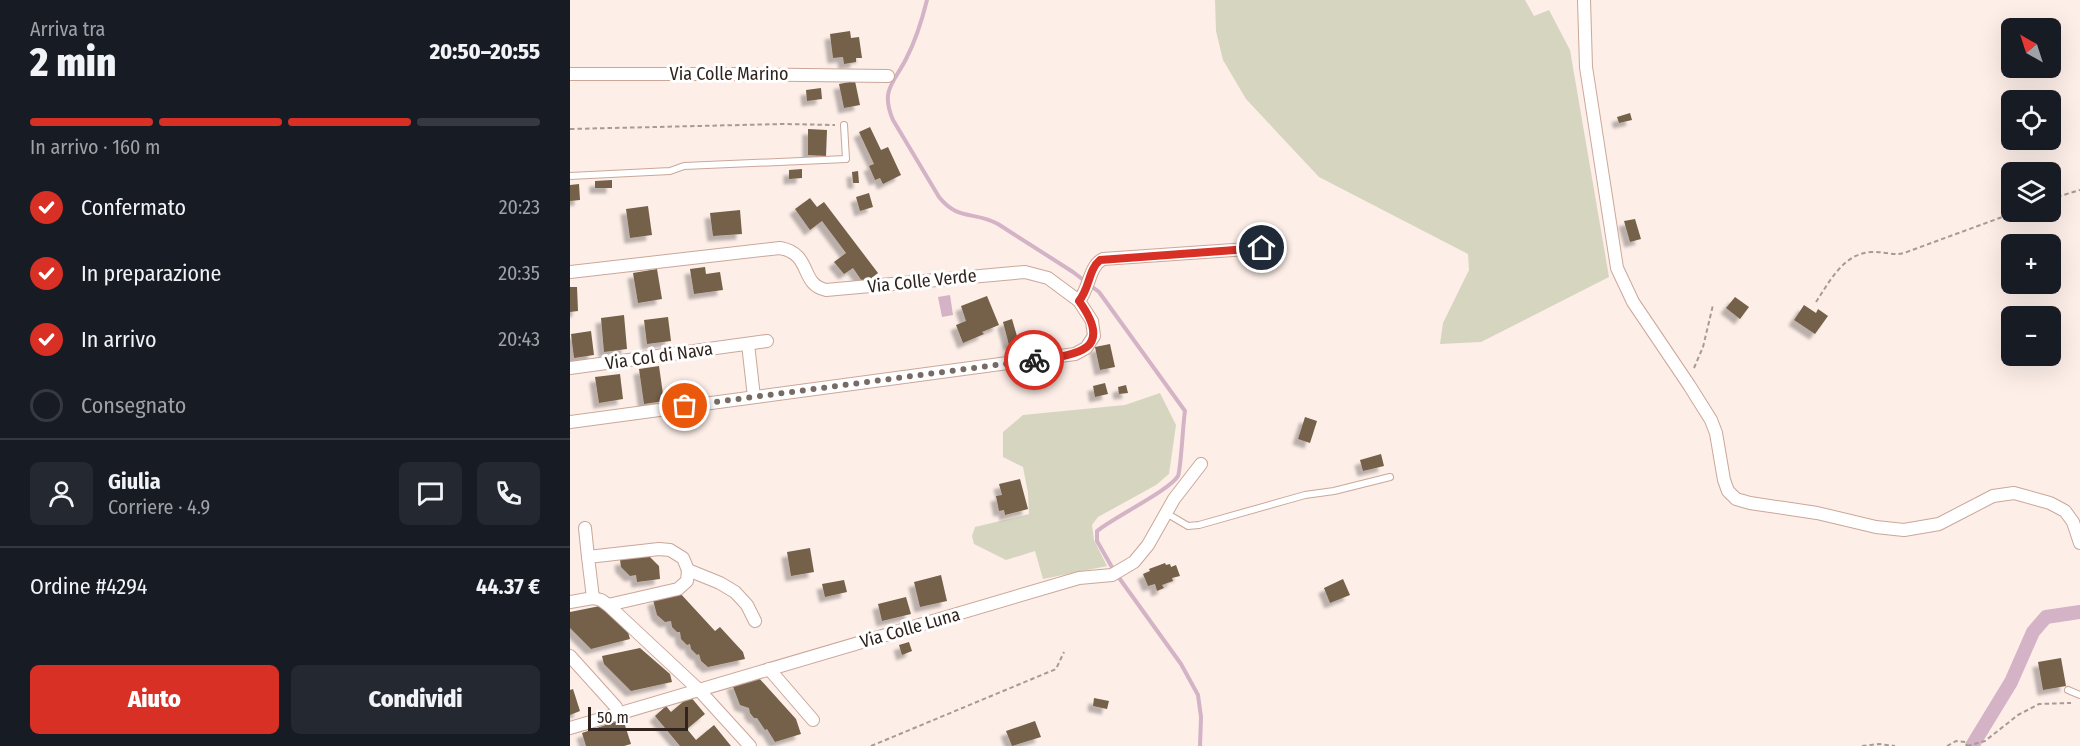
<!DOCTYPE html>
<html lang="it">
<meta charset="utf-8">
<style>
:root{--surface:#171b24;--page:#242831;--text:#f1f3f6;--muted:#9ea1a6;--line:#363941;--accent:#d93025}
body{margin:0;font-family:"Fira Sans Condensed",sans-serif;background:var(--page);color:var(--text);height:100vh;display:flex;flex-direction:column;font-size:22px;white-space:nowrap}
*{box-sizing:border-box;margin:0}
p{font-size:20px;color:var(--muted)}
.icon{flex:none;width:33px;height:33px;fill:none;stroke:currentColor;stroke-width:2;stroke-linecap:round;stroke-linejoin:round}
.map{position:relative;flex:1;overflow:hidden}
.panel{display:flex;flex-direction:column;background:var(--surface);width:570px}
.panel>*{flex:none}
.needle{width:39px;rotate:321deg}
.buttons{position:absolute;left:1431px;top:18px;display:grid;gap:12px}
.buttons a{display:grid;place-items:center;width:60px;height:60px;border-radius:9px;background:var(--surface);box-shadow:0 6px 24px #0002;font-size:30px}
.scale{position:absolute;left:18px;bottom:15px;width:100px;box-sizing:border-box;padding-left:6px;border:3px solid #31241e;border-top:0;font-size:16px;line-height:21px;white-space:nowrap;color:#31241e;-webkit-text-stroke:4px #fff;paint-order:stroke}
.pin{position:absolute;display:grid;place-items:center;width:51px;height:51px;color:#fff;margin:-26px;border:3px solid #fff;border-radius:50%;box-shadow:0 2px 6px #0007}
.courier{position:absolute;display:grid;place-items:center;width:60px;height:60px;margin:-30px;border:4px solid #d93025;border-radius:50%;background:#fff;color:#222;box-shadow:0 2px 8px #0007}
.headline em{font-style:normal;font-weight:800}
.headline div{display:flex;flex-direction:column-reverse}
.headline{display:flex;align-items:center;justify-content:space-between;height:102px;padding:0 30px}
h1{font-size:39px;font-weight:800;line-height:45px}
.bar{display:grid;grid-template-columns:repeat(4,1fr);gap:9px 6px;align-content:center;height:72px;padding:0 30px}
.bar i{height:8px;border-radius:4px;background:var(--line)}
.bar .on{background:var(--accent)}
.bar p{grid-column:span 4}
.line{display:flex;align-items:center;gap:15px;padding:0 30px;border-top:2px solid var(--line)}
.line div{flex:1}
.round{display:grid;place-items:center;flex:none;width:63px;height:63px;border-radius:9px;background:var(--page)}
ol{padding:0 30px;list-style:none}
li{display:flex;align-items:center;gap:18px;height:66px}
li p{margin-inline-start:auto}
li .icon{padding:6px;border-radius:50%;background:var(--accent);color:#fff;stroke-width:4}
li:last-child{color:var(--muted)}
li i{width:33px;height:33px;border:3px solid var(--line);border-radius:50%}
.primary-button{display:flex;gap:12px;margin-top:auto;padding:12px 30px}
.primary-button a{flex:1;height:69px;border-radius:9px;background:var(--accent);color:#fff;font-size:24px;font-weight:800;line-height:69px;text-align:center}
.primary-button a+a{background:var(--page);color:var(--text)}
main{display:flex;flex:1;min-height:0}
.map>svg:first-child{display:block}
.green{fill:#d6d5c0}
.water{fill:#d3b3c5}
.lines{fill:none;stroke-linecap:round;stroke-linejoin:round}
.stream{stroke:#d3b3c5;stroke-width:4}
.canal{stroke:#d3b3c5;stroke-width:14}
.building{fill:#746148;filter:url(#shadow)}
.lane-casing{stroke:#cba799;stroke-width:8}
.street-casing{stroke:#cba799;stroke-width:14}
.path{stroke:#a89a94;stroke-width:2;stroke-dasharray:4.5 3;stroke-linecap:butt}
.lane{stroke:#fff;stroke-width:6}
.street{stroke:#fff;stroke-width:12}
.done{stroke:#786b65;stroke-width:6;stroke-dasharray:0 10.8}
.route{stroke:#d93025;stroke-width:8}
.labels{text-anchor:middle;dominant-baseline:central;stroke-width:6;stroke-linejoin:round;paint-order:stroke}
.street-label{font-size:18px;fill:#31241e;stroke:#fff}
</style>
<main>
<section class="panel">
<div class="headline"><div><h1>2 min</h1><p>Arriva tra</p></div><em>20:50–20:55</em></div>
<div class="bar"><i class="on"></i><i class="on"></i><i class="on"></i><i></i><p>In arrivo · 160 m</p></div>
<ol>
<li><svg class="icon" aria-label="check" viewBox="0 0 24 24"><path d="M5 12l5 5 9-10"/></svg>Confermato<p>20:23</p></li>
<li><svg class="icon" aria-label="check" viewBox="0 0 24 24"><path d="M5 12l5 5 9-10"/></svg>In preparazione<p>20:35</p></li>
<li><svg class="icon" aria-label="check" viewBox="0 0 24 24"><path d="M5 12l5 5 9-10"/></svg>In arrivo<p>20:43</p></li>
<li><i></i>Consegnato</li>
</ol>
<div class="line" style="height:108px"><a class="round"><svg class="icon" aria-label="person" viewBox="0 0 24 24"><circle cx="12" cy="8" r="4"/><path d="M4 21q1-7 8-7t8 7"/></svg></a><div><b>Giulia</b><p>Corriere · 4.9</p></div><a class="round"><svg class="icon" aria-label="chat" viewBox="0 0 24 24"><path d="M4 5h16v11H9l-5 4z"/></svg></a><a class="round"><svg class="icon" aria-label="phone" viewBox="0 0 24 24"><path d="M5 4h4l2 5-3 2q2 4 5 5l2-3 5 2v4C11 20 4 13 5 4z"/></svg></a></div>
<div class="line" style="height:78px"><div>Ordine #4294</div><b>44.37 €</b></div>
<div class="primary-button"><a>Aiuto</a><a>Condividi</a></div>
</section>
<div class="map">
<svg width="1510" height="746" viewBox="0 0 1510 746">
<defs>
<filter id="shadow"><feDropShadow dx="-5.5" dy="5.5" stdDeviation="1.5" flood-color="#0004"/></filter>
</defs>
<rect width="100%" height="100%" fill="#fdeee8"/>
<g class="green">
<path d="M645 0H955L964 16 979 10 1000 50 1039 277 911 342 870 344 873 323 899 270 898 254 749 177 676 99 653 60 646 31Z"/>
<path d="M590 393 606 425 599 474 586 485 528 517 522 525 524 540 537 566 473 579 465 551 436 560 404 544 402 536 405 527 459 514 458 493 453 467 433 457V432L453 415 555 405Z"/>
</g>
<path class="water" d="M380 295 383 315 372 317 368 297Z"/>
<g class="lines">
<g class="stream">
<path d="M357 0C352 20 346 40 336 59 324 83 310 90 323 120L369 197C388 221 404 211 428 224L503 272 529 292 615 411C613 422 611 469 608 476 600 490 544 517 527 531V541L543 569"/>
<path d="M547 575 611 664 628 695 631 717 630 746"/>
</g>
<path class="canal" d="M1402 746 1441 682 1463 632 1476 617 1510 612"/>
</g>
<g class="building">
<path d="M280 31 281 38 289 37 292 58H286V62L274 64 273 57 263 58 260 34Z"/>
<path d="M285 81 290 105 274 108 269 84Z"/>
<path d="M251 88 252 99 237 101 236 90Z"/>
<path d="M1060 113 1062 120 1049 123 1047 117Z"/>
<path d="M300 127 311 150 318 147 331 175 313 184 310 178 305 180 299 166 304 164 289 132Z"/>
<path d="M238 129 257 130 256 156 238 155Z"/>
<path d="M232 169V178L219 179V170Z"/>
<path d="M288 171 289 183H283L282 172Z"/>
<path d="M42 180V188H25V181Z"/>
<path d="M9 184 10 200 0 201V185Z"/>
<path d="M299 193 303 207 290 211 286 197Z"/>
<path d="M240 198 247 207 254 202 308 273 294 284 283 268 274 274 264 262 276 253 252 221 240 230 225 209Z"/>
<path d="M78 206 82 235 60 238 56 209Z"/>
<path d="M170 210 172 234 143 236 140 213Z"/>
<path d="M1065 219 1071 239 1060 242 1054 221Z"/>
<path d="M135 267 136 274 150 272 153 290 124 294 120 269Z"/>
<path d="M87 269 92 299 68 303 63 273Z"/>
<path d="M0 287H7L8 311 0 312Z"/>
<path d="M417 296 429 325 412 332 414 334 393 343 386 325 396 321 391 306Z"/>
<path d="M1165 297 1179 307 1170 319 1156 308Z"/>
<path d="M1234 305 1246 313 1248 309 1258 316 1245 334 1224 320Z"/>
<path d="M54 315 57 349 34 352 31 318Z"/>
<path d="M98 317 101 341 77 344 74 320Z"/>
<path d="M442 319 449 343 439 345 433 322Z"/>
<path d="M21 331 24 355 4 358 1 334Z"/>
<path d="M540 344 545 367 530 370 525 347Z"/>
<path d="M89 366 94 401 74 404 69 369Z"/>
<path d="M50 374 53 399 29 403 25 377Z"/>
<path d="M535 383 538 394 525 397 523 386Z"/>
<path d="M556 385 558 393 549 394 548 387Z"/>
<path d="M735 417 747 421 740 443 728 439Z"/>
<path d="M811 454 814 466 793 471 790 460Z"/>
<path d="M450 479 458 509 435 515 434 510 429 511 426 496 432 495 429 484Z"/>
<path d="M240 548 244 572 221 576 217 552Z"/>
<path d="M78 555 89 566 90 579 67 582 66 575 60 576 51 567 50 560Z"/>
<path d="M595 563 596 565 600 564 601 567 606 565 610 576 602 578 603 581 592 585 594 588 587 591 585 584 578 586 573 574 580 571 579 569Z"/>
<path d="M371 575 377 601 350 607 344 582Z"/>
<path d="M773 579 780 595 760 603 754 588Z"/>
<path d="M274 580 277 592 255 597 252 584Z"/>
<path d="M109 592 145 631 150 627 173 652 175 659 138 667 131 661 129 654 127 655 121 649 120 644 117 645 111 639 110 632H107L102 627 101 621 95 622 87 615 83 600Z"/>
<path d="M336 597 341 614 312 621 308 604Z"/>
<path d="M30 606 58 632 60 639 21 649 0 628V612Z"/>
<path d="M339 642 342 651 332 655 329 645Z"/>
<path d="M70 648 100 674 102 682 61 691 34 664 32 656Z"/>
<path d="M1491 658 1496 686 1473 690 1468 662Z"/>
<path d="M188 677 226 719 231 734 205 742 197 729 195 730 187 718H184L180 713 179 708 170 705 162 684Z"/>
<path d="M3 689 10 711 0 715V690Z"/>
<path d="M120 696 135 714 117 729 126 740 144 725 161 746H110L85 716 96 706 101 712Z"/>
<path d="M524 698 539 701 537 709 523 706Z"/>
<path d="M53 719 61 744 54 746H16L12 733Z"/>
<path d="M465 721 471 737 442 746 436 731Z"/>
</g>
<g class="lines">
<g class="lane-casing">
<g id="lane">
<path d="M0 176 100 171 114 166 276 159 274 125"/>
<path d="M596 513 618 526 629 525 735 495 764 491 820 477"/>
<path d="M1498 690 1510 695"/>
</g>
</g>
<g class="street-casing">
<g id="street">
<path d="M1014 0 1016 67 1047 268 1063 302 1119 385 1141 420 1146 433 1154 480 1158 491 1166 499 1180 503 1247 513 1306 527 1334 530 1369 524 1423 496 1444 493 1480 503 1495 511 1503 522 1510 543"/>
<path d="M0 74H159L318 76"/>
<path d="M0 272 210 248C243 254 229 284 256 290L455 272 478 278 509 301C520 287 519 266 533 259L692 248"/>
<path d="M178 344 184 397"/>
<path d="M0 368 197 341"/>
<path d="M0 422 505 354 516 348 524 336 522 321 509 301"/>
<path d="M15 528 18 557"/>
<path d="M23 598 31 600 38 605 129 690 180 746"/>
<path d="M0 602 23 598 18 557 89 549 100 550 113 558 118 570 150 583 165 592 177 605 185 621"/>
<path d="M38 605 108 589 117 581 118 570"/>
<path d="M0 656 46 707"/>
<path d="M199 669 243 720"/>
<path d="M0 728 509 578 542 575 564 562 578 545 604 499 631 464"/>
</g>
</g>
<g class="path">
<path d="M0 129 213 124 265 125"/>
<path d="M1480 199 1510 190"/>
<path d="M1246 302C1260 281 1273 254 1301 252 1313 251 1322 256 1334 253L1446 212"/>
<path d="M1124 368 1133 347 1143 305"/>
<path d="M301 746 486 669 494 652"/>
<path d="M1292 746 1309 744 1325 746"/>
<path d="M1377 746 1386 741 1396 742 1397 746"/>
<path d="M1397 746 1415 741 1448 715 1469 704 1501 703"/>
</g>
<use href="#lane" class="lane"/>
<use href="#street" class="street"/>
</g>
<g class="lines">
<path class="done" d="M115 406 464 360"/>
<path class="route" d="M464 360C505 355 546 352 509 301 520 288 518 270 530 260L692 248"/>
</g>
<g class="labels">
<g class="street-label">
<text x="159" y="74">Via Colle Marino</text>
<text transform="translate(352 281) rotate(-6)">Via Colle Verde</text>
<text transform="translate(89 356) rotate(-8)">Via Col di Nava</text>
<text transform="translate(340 628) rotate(-16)">Via Colle Luna</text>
</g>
</g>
</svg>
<div class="buttons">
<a><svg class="needle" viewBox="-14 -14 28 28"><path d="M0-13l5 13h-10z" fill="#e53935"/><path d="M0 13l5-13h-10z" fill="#9ea1a6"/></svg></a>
<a><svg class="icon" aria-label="locate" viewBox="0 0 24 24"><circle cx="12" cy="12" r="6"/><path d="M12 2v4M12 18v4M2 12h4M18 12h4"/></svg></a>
<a><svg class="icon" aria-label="layers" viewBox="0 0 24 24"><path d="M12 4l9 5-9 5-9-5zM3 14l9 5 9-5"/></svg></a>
<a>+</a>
<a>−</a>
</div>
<div class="scale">50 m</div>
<div class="pin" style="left:115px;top:406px;background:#ea580c"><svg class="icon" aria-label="bag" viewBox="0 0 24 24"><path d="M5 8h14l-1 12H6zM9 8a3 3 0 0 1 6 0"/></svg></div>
<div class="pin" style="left:692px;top:248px;background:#1f2937"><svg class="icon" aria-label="home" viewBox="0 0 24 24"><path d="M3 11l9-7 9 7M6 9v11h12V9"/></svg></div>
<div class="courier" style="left:464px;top:360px"><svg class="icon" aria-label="bike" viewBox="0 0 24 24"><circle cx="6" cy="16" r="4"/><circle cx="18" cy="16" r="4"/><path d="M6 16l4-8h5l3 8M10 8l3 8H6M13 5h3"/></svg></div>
</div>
</main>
